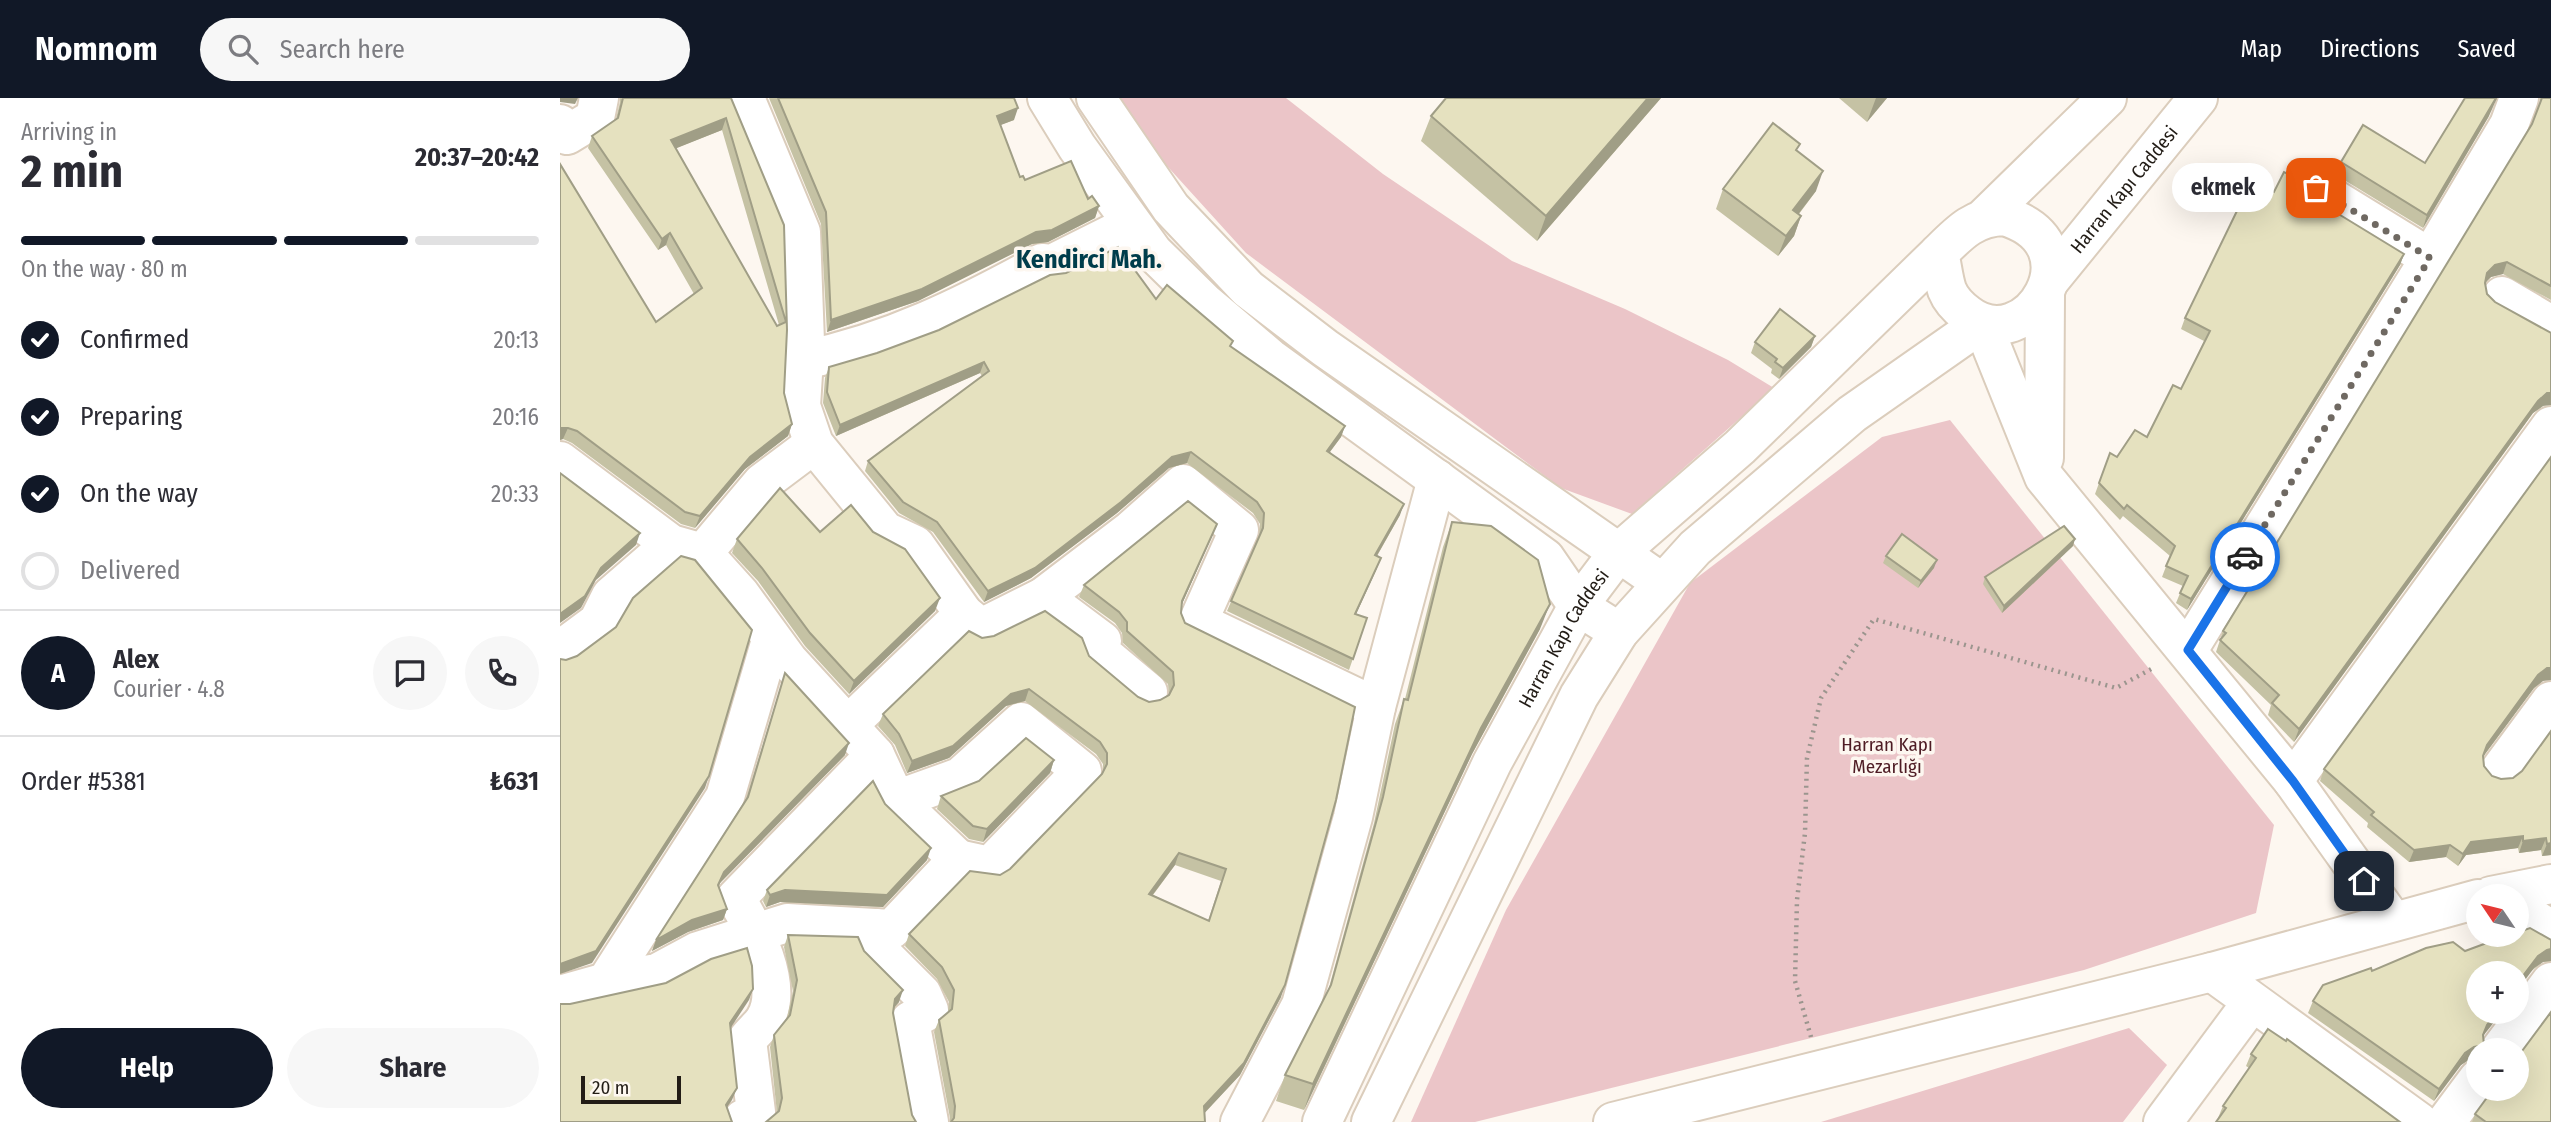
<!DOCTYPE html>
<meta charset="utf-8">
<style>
:root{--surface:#fff;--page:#f7f7f7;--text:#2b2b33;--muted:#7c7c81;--line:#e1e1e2;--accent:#111827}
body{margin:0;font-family:"Fira Sans Condensed",sans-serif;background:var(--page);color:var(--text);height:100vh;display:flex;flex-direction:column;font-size:26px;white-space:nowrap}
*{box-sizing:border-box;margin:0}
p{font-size:23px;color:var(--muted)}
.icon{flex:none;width:38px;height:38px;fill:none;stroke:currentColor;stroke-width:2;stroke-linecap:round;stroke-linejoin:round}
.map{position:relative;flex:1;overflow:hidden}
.sheet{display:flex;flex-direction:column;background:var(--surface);width:560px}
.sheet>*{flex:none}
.needle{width:46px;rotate:305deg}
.buttons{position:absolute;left:1906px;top:786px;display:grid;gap:14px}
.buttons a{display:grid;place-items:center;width:63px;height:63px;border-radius:50%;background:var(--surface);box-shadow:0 7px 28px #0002;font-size:35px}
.scale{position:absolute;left:21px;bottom:18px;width:100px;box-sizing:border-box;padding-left:7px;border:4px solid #221c16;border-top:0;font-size:19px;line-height:24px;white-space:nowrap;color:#221c16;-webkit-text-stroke:5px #fdf7f0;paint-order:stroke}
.pin{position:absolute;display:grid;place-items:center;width:60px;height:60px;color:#fff;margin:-30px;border-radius:14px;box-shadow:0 4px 10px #0006}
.courier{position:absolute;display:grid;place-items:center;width:70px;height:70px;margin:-35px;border:5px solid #1a73e8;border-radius:50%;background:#fff;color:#222;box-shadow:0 2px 9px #0007}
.bubble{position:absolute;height:49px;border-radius:24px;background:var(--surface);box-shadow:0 7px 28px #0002;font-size:23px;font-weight:700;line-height:49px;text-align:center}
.overview em{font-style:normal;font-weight:700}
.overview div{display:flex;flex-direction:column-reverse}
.overview{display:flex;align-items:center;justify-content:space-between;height:119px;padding:0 21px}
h1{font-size:46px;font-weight:700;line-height:52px}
.bar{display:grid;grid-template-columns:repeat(4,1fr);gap:10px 7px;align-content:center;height:84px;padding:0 21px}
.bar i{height:9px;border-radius:5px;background:var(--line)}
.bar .active{background:var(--accent)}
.bar p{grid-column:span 4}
.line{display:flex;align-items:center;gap:18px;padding:0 21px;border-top:2px solid var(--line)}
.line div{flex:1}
.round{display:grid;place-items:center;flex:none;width:74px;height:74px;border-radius:37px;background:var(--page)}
ol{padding:0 21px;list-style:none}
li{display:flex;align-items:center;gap:21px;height:77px}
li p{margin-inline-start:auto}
li .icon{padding:7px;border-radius:50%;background:var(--accent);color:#fff;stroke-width:4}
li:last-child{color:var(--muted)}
li i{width:38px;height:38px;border:4px solid var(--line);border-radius:50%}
.action{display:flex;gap:14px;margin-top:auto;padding:14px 21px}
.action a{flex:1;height:80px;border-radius:42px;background:var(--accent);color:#fff;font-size:28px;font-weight:700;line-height:80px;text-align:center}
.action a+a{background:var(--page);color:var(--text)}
header{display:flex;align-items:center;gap:42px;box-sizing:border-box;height:98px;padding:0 35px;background:var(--accent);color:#fff}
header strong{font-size:33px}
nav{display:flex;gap:38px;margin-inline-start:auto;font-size:24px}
.search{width:490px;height:63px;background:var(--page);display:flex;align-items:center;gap:18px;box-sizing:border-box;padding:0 24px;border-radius:38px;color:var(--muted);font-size:26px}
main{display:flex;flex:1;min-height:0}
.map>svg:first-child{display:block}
.green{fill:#ebc5c8}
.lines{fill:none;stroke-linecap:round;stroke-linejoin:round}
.minor-casing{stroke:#dbcdbc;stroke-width:42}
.major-casing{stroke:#dbcdbc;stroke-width:42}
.path{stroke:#9b958e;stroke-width:4.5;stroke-dasharray:2 5;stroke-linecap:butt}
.minor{stroke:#fff;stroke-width:38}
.major{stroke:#fff;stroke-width:38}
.wall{fill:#c5c2a4;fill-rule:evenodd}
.shaded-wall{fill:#a09e86}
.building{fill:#e5e1bf;stroke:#a09e86;stroke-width:2;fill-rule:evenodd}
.done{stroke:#6f6962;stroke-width:7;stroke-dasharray:0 12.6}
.route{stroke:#1a73e8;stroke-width:9}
.labels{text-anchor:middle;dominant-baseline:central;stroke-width:7;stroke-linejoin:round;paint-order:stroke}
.street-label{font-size:19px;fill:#221c16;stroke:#fdf7f0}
.park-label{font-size:19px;fill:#4e1c24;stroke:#fdf7f0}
.district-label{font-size:26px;font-weight:bold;fill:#003d4b;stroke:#fdf7f0}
</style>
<header>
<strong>Nomnom</strong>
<div class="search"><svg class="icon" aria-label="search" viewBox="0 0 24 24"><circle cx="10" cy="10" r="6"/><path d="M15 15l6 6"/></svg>Search here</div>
<nav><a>Map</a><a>Directions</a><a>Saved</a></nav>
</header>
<main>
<section class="sheet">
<div class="overview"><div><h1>2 min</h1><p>Arriving in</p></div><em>20:37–20:42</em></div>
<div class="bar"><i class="active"></i><i class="active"></i><i class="active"></i><i></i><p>On the way · 80 m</p></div>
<ol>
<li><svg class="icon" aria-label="check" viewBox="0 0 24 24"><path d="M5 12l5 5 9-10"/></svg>Confirmed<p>20:13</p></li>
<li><svg class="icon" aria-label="check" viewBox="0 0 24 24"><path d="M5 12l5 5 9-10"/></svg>Preparing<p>20:16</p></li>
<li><svg class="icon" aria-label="check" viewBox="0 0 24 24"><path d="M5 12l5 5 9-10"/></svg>On the way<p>20:33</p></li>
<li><i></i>Delivered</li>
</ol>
<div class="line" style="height:126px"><b class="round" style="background:var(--accent);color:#fff">A</b><div><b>Alex</b><p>Courier · 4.8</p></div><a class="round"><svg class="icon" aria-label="chat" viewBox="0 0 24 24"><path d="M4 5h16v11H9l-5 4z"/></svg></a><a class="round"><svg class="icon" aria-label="phone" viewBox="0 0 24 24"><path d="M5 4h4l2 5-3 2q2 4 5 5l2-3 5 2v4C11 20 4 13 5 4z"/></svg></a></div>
<div class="line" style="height:91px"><div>Order #5381</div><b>₺631</b></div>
<div class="action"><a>Help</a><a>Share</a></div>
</section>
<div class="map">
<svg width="1991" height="1024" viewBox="0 0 1991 1024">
<rect width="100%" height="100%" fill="#fdf7f0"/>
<g class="green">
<path d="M553 0H726L823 76 952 163 1065 211 1168 262 1214 290 1072 416 1001 390 686 155 579 37Z"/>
<path d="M1390 322 1714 727 1696 815 1524 872 915 1024H851L946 812 1130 485 1322 339Z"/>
<path d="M1569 930 1607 967 1563 1024H1261Z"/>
</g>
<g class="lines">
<g class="minor-casing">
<g id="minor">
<path d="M185 0 241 134 245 244 241 308 254 346 325 433 355 447 404 516 421 530 483 499 571 432 623 386 679 432 638 524 816 609"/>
<path d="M487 0 517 49 593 154 645 205 710 260 985 460 1018 508 1059 534"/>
<path d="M536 0 611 110 688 191 765 250 1101 484"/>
<path d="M0 26 7 37 35 20 39 0"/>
<path d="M1756 90 1870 160"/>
<path d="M1942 198 1991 227"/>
<path d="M1422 225 1484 379 1733 683 1833 823"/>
<path d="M244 262C331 244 404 208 482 165L492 166 572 126"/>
<path d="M1484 360 1485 198"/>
<path d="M0 363 111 446 143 455 202 385 254 346"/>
<path d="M483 499 542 543 539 553 588 594"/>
<path d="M0 552 38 524 51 498 111 446"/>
<path d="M1628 552 1870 160 1949 27 1959 0"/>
<path d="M288 627 404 516"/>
<path d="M1940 672 1991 603"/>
<path d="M1733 683 1991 328"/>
<path d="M336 702 400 679 461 624 522 673 430 768 398 761"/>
<path d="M1931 798 1991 786"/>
<path d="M1956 809 1991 832"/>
<path d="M315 830V849L362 896 369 912 350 923 369 1024"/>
<path d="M1652 874 1859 1024"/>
<path d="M46 884 97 875 138 853 227 825 332 831 398 761 336 702 315 657 228 562 180 496 143 455"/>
<path d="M0 897 46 884 165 699 211 542"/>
<path d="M1940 952 1991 884"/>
<path d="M184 1024 183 1021 196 1014 187 942C192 935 201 928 205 921 225 887 193 829 176 800L315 657"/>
<path d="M680 1024 741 907 793 719 816 609 877 381"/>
<path d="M1053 1024 1652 874 1918 801"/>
<path d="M1603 1024 1692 904"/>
<path d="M1886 1024 1918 981"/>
</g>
</g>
<g class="major-casing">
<g id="major">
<path d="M1444 118C1540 146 1467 263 1407 216 1399 210 1391 202 1387 192 1383 180 1382 166 1379 155 1400 134 1414 119 1444 118Z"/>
<path d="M1425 119 1547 0"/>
<path id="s1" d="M1490 182 1638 0"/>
<path id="s2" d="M762 1024 932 665 1018 508 1058 455 1180 349 1379 155"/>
<path d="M811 1024 1019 598 1059 534 1135 450 1292 316 1422 225"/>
</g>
</g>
<path class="path" d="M1251 939 1235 883 1237 802 1245 735 1247 660 1261 600 1314 521 1556 590 1595 569"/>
<use href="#minor" class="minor"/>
<use href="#major" class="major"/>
</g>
<g class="wall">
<path d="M60 0H171L227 232 224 295 232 326 228 338 185 371 135 430 121 426 12 345 3 341 0 342V66L96 224 134 196 106 147 98 152 28 50 32 38 56 21 60 4ZM162 32 219 227 217 228 116 50Z"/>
<path d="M209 0H454V22L440 27 460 79 465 82 528 101 539 108 535 120 488 144 472 146 358 203 267 234 261 126Z"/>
<path d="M1101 0 977 143 861 43 871 18Z"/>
<path d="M1279 0H1327L1307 24Z"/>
<path d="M1980 0H1991V202L1943 176 1931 179 1925 185 1927 196 1983 308 1973 315 1734 644 1708 617 1711 607 1656 554 1663 533 1972 26 1980 7Z"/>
<path d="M1929 18 1863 130 1776 77 1781 64 1865 65Z"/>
<path d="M1237 54 1256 93 1239 116 1241 118 1234 138 1218 158 1156 111 1163 91Z"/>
<path d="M1740 89 1749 98 1844 156 1840 167 1627 512 1616 505 1623 488 1602 479 1610 458 1563 418 1560 422 1535 396 1550 355 1557 359 1587 339 1621 291 1644 243 1621 231 1625 220 1714 94Z"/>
<path d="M596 201 671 249 785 328 781 339 770 354 840 417 817 458V470L796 516 807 520 789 572 667 513 699 439 700 426 693 415 627 365 609 370 557 415 471 480 424 504 373 434 339 415 305 373 308 363 422 278 420 275 276 338 263 305 265 280 269 269Z"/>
<path d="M1255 238 1251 249 1219 281 1211 275 1212 271 1191 255 1195 244Z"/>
<path d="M892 424 980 531 912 656 744 1012 716 1003 725 977 767 897 814 725 835 626 844 601H845L883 449Z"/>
<path d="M260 434H313L375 513 289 596 245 548 198 483 172 455 177 441Z"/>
<path d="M652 438 622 506 621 515 721 899 680 977 644 1015 390 1024V1020L374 934 379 922 388 914 389 904 377 881 345 848 349 836 450 771 543 675V666L536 656 465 603 446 608 389 660 347 675 335 647 318 628 323 616 422 540 529 558 578 599 589 604 600 602 609 596 608 586 563 545 562 535 555 525 519 499 524 487ZM615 767 661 783 648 823 593 797Z"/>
<path d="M1513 448 1442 515 1423 486 1425 479Z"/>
<path d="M1326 458 1374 470 1358 490 1323 465Z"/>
<path d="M225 575 285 657 160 785 159 788 167 811 163 822 128 834 92 853 96 842 186 701Z"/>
<path d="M1983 583 1974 590 1923 659 1924 668 1932 678 1941 681 1953 680 1962 673 1991 633V757L1982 758 1981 752 1959 755 1958 750 1906 757 1898 768 1886 759 1849 764 1807 729 1808 725 1760 683 1764 671Z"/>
<path d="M494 662 490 675 423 744 409 741 377 711 381 698Z"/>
<path d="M325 706 367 762 323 809 220 804 206 809 203 803 207 792Z"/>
<path d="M228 837 304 853 339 904 334 910 333 915 352 1017 217 1015 210 949 214 937 227 920 233 893 224 849Z"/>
<path d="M1991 842V863L1983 864 1918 914H1942L1923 938 1924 947 1922 952H1918V960L1910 961 1901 967 1874 1003 1748 915 1753 903 1812 873 1905 853Z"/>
<path d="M1962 953 1991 1024H1912L1915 1016Z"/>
<path d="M1691 956 1840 1024 1658 1020 1663 1008 1689 970 1686 968Z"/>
</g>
<g class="shaded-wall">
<path d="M0 0H18L15 6 0 4Z"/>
<path d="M1088 0H1101L977 143 986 118Z"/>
<path d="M1316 0H1327L1307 24Z"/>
<path d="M1936 0H1937L1929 18 1863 130 1867 117Z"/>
<path d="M458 10 454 22 433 30 437 18Z"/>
<path d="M166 20 162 32 107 54 111 42Z"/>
<path d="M1263 73 1256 93 1226 132 1233 112Z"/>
<path d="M539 108 535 120 488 144 472 146 358 203 267 234 271 222 476 134Z"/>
<path d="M1241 118 1234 138 1218 158 1226 138Z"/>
<path d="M110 135 106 147 98 152 102 141Z"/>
<path d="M1844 156 1840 167 1627 512 1631 501Z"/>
<path d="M1947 164 1943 176 1931 179 1923 187 1927 175 1935 167Z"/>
<path d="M1255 238 1251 249 1219 281 1223 270Z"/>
<path d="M424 264 420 275 276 338 280 327Z"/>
<path d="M1987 295H1991V307L1983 308 1973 315 1734 644 1739 631 1978 303Z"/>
<path d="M232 326 228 338 185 371 135 430 140 418 190 359Z"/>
<path d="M785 328 781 339 763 363 767 353Z"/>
<path d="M0 330H8L3 341 0 342Z"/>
<path d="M631 354 627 365 609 370 557 415 471 480 424 504 428 493 612 359Z"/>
<path d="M844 406 840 417 811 468 815 457Z"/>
<path d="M657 426 652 438 618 515 622 503Z"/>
<path d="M80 435 76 447 36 482 21 510 0 525V516L41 470Z"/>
<path d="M1515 441 1513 448 1442 515 1444 508Z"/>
<path d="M821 460 817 470 791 527 795 516Z"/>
<path d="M1377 462 1374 470 1358 490 1361 483Z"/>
<path d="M380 500 375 513 289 596 294 583Z"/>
<path d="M990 506 980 531 912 656 744 1012 753 986 921 630Z"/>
<path d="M1987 570H1991V582L1983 583 1974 590 1922 660 1927 647 1978 577Z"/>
<path d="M469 591 465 603 446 608 389 660 347 675 352 663 451 596Z"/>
<path d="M289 645 285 657 160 785 154 798 164 774Z"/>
<path d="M494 662 490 675 423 744 427 731Z"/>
<path d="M149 678 145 690 32 865 0 876V866Z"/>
<path d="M1963 738 1958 750 1906 757 1898 768 1903 756 1911 744Z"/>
<path d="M1986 740 1981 752 1959 755 1963 743Z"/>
<path d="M1991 745V757L1982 758 1987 746Z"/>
<path d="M1890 747 1886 759 1849 764 1854 752Z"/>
<path d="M371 750 367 762 323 809 220 804 206 809 210 797Z"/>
<path d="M619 755 615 767 585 807 589 796Z"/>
<path d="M167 811 163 822 128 834 92 853 96 842 132 822Z"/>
<path d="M1991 851V863L1983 864 1974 870 1956 894V887L1978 858 1987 852Z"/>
<path d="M725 887 721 899 680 977 640 1020 644 1008Z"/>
<path d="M193 891 189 902 166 937 170 925Z"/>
<path d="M343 892 339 904 331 913 335 901Z"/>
<path d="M1937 914H1942L1922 939 1924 947 1922 952H1918V960L1910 961 1901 967 1874 1003 1879 991Z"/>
<path d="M177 990 172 1002 161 1018 166 1007Z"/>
</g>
<g class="building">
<path d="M63 0H171L224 127 227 232 224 295 232 326 190 359 140 418 125 414 17 333 8 330H0V66L96 224 142 190 110 135 102 141 32 38 58 20ZM166 20 226 224 217 228 111 42Z"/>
<path d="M218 0H454L458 10 437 18 460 79 463 78 465 82 511 63 528 101 532 98 539 108 492 132 476 134 362 191 271 222 266 114Z"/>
<path d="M886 0H1088L986 118 871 18Z"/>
<path d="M1905 0H1936L1867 117 1781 64 1803 27 1865 65Z"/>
<path d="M1982 0H1991V188L1947 164 1935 167 1927 175 1925 185 1927 196 1935 204 1991 235V295H1987L1978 303 1739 631 1712 605 1719 597 1660 542 1666 535 1663 533 1972 26Z"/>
<path d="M1213 25 1240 46 1236 52 1263 73 1233 112 1241 118 1226 138 1163 91Z"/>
<path d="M1734 73 1739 76 1740 89 1749 98 1844 156 1631 501 1620 495 1628 478 1606 468 1615 448 1567 407 1564 411 1539 385 1550 355 1557 359 1575 332 1587 339 1613 287 1621 291 1650 233 1625 220 1692 82 1714 94 1724 74 1732 78Z"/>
<path d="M558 149 596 201 607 187 673 243 670 248 785 328 767 353 844 406 815 457 821 460 795 516 807 520 793 561 671 503 703 430 704 415 697 404 631 354 612 359 561 404 475 470 428 493 377 424 343 404 308 363 429 273 424 264 280 327 267 294 269 269 317 255 379 232 490 177 506 175Z"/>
<path d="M1220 211 1255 238 1223 270 1215 264 1217 261 1195 244Z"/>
<path d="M1991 359V570H1987L1978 577 1927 647 1923 658 1924 668 1932 678 1941 681 1953 680 1962 673 1991 633V745L1987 746 1986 740 1963 743V738L1911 744 1903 756 1890 747 1854 752 1811 717 1814 714 1764 671Z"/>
<path d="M0 375 80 435 41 470 25 498 0 516Z"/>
<path d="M220 390 260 434 291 407 313 434 345 451 380 500 294 583 250 535 202 470 177 441Z"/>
<path d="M628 403 657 426 622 503 621 515 625 525 795 609 776 702 725 887 684 965 644 1008 645 1024H391L394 1020 395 1008 379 922 392 911 394 892 382 869 349 836 410 773 440 777 450 771 542 676 547 666V655L540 644 469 591 451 596 393 648 352 663 339 636 323 616 409 533 422 540 434 538 485 513 522 540 529 558 578 599 589 604 600 602 609 597 614 587 613 574 567 533V524L559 514 524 487ZM619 755 666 771 649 823 589 796Z"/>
<path d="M892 424 931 428 978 462 990 506 921 630 753 986 725 977 771 887 823 699 844 601 848 602Z"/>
<path d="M1504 428 1515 441 1444 508 1425 479Z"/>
<path d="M1342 436 1377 462 1361 483 1326 458Z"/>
<path d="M121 458 135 462 192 532 149 678 36 853 0 866V561L6 562 17 558 56 529 73 500Z"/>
<path d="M225 575 289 645 164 774 158 787 167 811 132 822 96 842 188 699Z"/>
<path d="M466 640 494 662 427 731 413 728 381 698 419 683Z"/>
<path d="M313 683 325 706 371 750 327 797 225 792 210 797 207 792Z"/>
<path d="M1970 830 1991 842V851L1987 852 1978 858 1956 887V875H1918V914H1937L1927 927 1923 937 1924 947 1914 949 1905 955 1879 991 1753 903 1763 887 1811 870 1812 873 1866 850 1893 844 1905 853 1951 836H1956V835Z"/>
<path d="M228 837 298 839 304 853 343 892 335 901 333 915 352 1017 356 1024H206L219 1013 222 1000 214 937 230 917 237 882Z"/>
<path d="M187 850 192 868 193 891 170 925 177 990 166 1007 172 1024H0V906H10L106 885 151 861Z"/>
<path d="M1991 914V1024H1926L1915 1016 1934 990H1956V957L1962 953Z"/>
<path d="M1708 931 1726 943 1727 941 1840 1024H1656L1666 1010 1663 1008 1696 960 1691 956Z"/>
</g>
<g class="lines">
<path class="done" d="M1685 459 1870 160 1756 90"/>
<path class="route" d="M1685 459 1628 552 1733 683 1804 783"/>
</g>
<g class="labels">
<g class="street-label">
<text stroke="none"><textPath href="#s1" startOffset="117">Harran Kapı Caddesi</textPath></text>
<text stroke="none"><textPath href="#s2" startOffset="541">Harran Kapı Caddesi</textPath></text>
</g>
<g class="park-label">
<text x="1327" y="646">Harran Kapı<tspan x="1327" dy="22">Mezarlığı</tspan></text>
</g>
<g class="district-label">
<text x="529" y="161">Kendirci Mah.</text>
</g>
</g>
</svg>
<div class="buttons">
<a><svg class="needle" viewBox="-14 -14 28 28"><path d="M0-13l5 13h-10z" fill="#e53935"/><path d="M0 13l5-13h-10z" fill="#7c7c81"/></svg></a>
<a>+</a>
<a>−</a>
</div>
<div class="scale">20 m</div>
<div class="pin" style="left:1756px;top:90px;background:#ea580c"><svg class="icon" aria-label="bag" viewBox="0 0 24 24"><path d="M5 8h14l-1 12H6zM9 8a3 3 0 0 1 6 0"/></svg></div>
<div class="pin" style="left:1804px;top:783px;background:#1f2937"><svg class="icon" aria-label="home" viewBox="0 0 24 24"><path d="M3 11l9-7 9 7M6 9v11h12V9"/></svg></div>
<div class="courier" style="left:1685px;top:459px"><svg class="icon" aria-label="car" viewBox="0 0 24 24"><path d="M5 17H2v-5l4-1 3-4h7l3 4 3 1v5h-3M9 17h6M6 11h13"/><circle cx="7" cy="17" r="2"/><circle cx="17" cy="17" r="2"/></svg></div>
<div class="bubble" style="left:1612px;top:65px;width:102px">ekmek</div>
</div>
</main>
